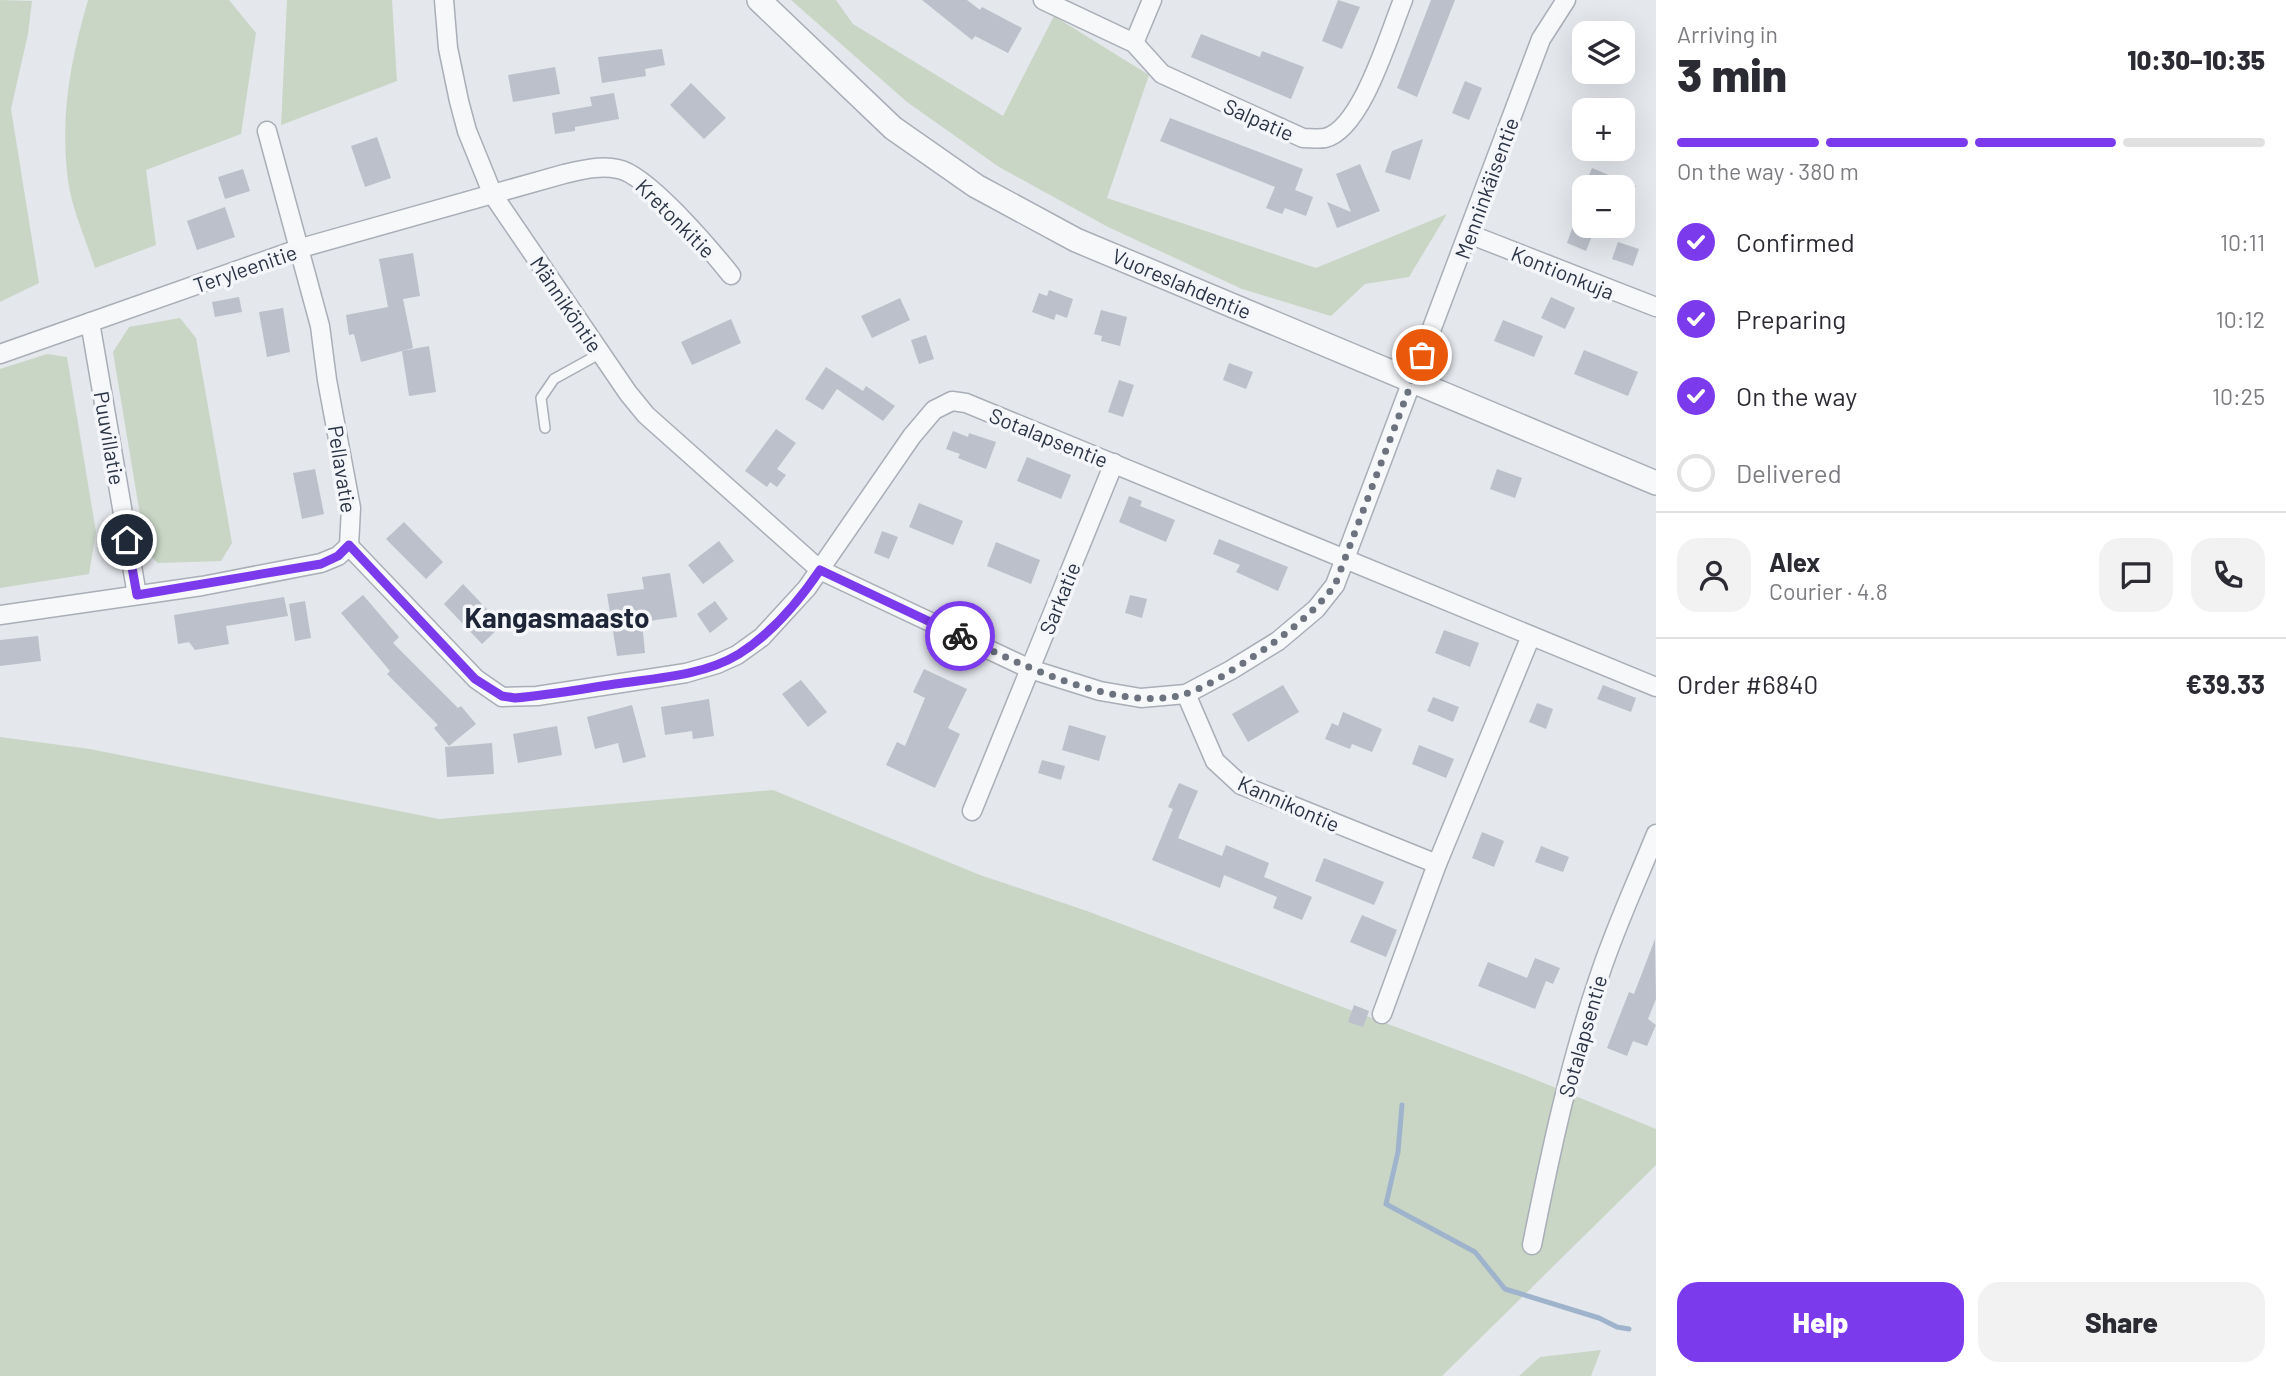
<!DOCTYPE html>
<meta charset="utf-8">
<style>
:root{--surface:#fff;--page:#f2f2f3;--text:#2b2b33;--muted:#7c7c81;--line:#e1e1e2;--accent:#7c3aed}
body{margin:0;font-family:Barlow,sans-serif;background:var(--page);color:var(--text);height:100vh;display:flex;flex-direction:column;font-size:26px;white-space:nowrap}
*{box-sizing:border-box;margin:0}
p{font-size:23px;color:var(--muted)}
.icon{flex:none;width:38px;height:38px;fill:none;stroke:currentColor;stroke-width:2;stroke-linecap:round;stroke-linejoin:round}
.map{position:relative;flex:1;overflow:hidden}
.panel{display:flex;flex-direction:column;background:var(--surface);width:630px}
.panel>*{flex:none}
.buttons{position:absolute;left:1572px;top:21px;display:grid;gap:14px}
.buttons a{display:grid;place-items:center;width:63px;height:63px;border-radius:14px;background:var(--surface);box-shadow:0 7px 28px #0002;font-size:35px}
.pin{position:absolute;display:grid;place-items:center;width:60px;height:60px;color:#fff;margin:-30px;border:4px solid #fff;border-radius:50%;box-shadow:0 2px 7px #0007}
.courier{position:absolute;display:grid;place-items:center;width:70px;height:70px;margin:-35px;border:5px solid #7c3aed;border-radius:50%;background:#fff;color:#222;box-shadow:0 2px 9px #0007}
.headline em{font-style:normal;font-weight:800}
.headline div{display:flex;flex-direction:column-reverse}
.headline{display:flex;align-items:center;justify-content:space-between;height:119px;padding:0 21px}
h1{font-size:46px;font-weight:800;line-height:52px}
.bar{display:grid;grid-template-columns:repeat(4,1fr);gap:10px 7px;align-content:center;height:84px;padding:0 21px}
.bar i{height:9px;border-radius:5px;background:var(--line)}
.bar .selected{background:var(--accent)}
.bar p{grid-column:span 4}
.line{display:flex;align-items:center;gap:18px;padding:0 21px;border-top:2px solid var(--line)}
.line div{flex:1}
.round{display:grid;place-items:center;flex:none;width:74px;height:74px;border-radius:21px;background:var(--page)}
ol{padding:0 21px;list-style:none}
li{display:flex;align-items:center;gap:21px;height:77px}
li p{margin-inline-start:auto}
li .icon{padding:7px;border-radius:50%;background:var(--accent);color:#fff;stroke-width:4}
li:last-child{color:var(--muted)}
li i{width:38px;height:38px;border:4px solid var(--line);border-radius:50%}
.action{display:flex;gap:14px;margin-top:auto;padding:14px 21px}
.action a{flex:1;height:80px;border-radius:21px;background:var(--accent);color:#fff;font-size:28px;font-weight:800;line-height:80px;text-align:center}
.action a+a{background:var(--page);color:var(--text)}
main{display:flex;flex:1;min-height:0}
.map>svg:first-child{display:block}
.green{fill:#c9d6c5}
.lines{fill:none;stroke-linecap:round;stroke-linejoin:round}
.stream{stroke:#9fb4cc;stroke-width:5}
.building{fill:#bbc0ca}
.service-casing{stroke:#a9aeb7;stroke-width:12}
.minor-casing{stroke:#a9aeb7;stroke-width:21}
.tertiary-casing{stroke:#a9aeb7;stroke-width:26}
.service{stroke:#f7f8fa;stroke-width:9}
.minor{stroke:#f7f8fa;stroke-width:18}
.tertiary{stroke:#f7f8fa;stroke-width:23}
.done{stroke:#6c737f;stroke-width:7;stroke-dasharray:0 12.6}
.route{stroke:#7c3aed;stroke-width:9}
.labels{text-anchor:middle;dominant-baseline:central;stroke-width:7;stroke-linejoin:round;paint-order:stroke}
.street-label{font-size:21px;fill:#2b3445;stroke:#f4f6f9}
.district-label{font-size:28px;font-weight:bold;fill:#1d2536;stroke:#f4f6f9}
</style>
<main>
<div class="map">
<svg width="1656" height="1376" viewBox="0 0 1656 1376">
<rect width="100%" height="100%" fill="#e4e7ec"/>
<g class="green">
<path d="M0 0 32 1 28 34 11 109 39 283 0 302Z"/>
<path d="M88 0H229L256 33 241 134 146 170 156 245 95 268C86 240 72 209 68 181 60 115 70 63 88 0Z"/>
<path d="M287 0H392L397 81 281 125Z"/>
<path d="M791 0H836L853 24 1003 116 1054 16 1149 75 1107 198 1316 268 1447 214 1409 277 1365 284 1331 316 1242 289 1108 227 999 167 907 102Z"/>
<path d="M180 318 196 338 232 543 221 561 158 563 146 551 113 352 129 327Z"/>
<path d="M47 354 67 357 96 532 89 574 0 588V369Z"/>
<path d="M0 737 90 749 439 819 773 790 980 875 1087 911 1529 1077 1656 1129V1165L1442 1376H0Z"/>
<path d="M1601 1350 1591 1376H1519L1540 1357Z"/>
</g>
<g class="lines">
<path class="stream" d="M1402 1105 1398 1152 1386 1204 1475 1252 1505 1289 1599 1318 1617 1327 1629 1329"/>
</g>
<g class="building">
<path d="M922 0H967L980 10 982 7 1022 28 1008 53 975 36 972 40Z"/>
<path d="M1338 0 1360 7 1342 49 1322 41Z"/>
<path d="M1431 0H1455L1417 97 1397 88Z"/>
<path d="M1201 34 1260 57 1262 51 1304 67 1291 99 1191 57Z"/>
<path d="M662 49 665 65 645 69 646 76 602 83 598 57Z"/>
<path d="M555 67 560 94 513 102 508 75Z"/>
<path d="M1465 81 1482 88 1469 120 1452 113Z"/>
<path d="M691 83 726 118 704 139 670 105Z"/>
<path d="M614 93 619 119 575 127V131L555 134 552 113 592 106 590 97Z"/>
<path d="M1170 118 1303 169 1295 190 1313 197 1306 216 1285 208 1282 214 1266 208 1275 187 1160 141Z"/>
<path d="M377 137 391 178 365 187 351 146Z"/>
<path d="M1423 139 1410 180 1385 172 1392 151Z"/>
<path d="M1360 164 1380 211 1337 228 1327 202 1351 212 1336 174Z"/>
<path d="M1592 168 1637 187H1584Z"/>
<path d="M243 169 250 191 225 199 218 177Z"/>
<path d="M225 207 235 237 197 250 187 221Z"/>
<path d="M1573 226H1596L1586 251 1567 243Z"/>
<path d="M1618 242 1639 249 1633 266 1612 259Z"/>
<path d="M413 253 420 296 403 299 413 348 361 362 354 334 349 335 346 315 388 307 379 259Z"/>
<path d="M1049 290 1073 299 1067 318 1056 314 1054 320 1032 312 1039 293 1047 296Z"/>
<path d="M239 297 242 312 215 317 212 302Z"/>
<path d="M1551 297 1575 308 1565 329 1541 318Z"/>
<path d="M900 298 910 320 872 338 861 316Z"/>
<path d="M283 308 290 352 267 357 259 312Z"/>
<path d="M1101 310 1127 317 1120 346 1101 341 1102 336 1094 334Z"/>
<path d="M731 319 741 343 692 365 681 342Z"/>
<path d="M1503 320 1543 336 1534 357 1494 341Z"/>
<path d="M926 335 934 359 919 364 911 340Z"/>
<path d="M429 346 436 392 409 396 402 351Z"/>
<path d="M1584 350 1638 372 1628 396 1574 374Z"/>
<path d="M1229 363 1253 372 1246 389 1223 380Z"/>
<path d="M826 367 863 391 866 386 895 406 883 421 837 389 823 410 805 399Z"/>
<path d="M1119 380 1134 385 1123 417 1108 412Z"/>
<path d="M776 429 796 443 777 469 786 475 777 487 770 482 767 487 745 471Z"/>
<path d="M953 431 968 437 969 433 996 442 986 469 958 458 960 454 946 449Z"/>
<path d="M1027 457 1071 475 1061 499 1017 481Z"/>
<path d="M315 469 324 514 302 519 293 473Z"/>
<path d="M1497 469 1522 478 1515 498 1490 489Z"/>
<path d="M1129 496 1142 501 1140 506 1175 520 1166 542 1119 522Z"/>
<path d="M919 503 963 521 953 545 909 527Z"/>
<path d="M404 522 443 562 426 579 386 539Z"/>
<path d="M882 531 898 537 889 559 874 553Z"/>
<path d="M1219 539 1288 567 1278 591 1236 572 1240 565 1213 554Z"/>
<path d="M719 541 734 561 703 584 688 565Z"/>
<path d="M996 542 1040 560 1031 584 987 566Z"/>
<path d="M670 573 677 617 642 622 645 653 617 656 607 594 644 589 642 577Z"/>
<path d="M463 584 502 625 482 644 444 604Z"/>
<path d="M363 595 399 637 393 643 458 708 461 706 476 724 449 746 434 728 438 725 387 674 390 671 341 613Z"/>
<path d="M1130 595 1147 599 1142 618 1125 613Z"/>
<path d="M284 597 288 616 226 626 229 644 195 650 189 642 178 644 174 615Z"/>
<path d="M305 601 311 638 295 641 289 604Z"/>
<path d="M715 601 728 619 710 633 697 614Z"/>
<path d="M1444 630 1479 643 1470 667 1435 653Z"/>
<path d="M38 636 41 661 0 666V640Z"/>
<path d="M924 669 967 689 948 728 960 734 935 788 886 765 897 742 905 746 925 698 913 692Z"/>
<path d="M801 680 827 712 808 727 782 694Z"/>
<path d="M1283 685 1299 712 1248 742 1232 714Z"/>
<path d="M1603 685 1636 698 1631 712 1597 699Z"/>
<path d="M1433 697 1459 707 1453 722 1427 711Z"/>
<path d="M709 699 714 736 693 739 692 731 665 735 661 707Z"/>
<path d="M1537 703 1553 709 1546 729 1529 722Z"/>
<path d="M632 705 646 757 623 763 618 743 595 749 587 717Z"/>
<path d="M1343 712 1382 729 1372 752 1352 744 1350 749 1325 739 1332 723 1338 726Z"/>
<path d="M1069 725 1106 736 1099 761 1062 750Z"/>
<path d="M557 726 562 755 518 763 513 734Z"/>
<path d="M492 743 494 774 447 777 445 747Z"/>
<path d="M1419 745 1454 759 1446 778 1412 764Z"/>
<path d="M1042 760 1065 766 1061 780 1038 773Z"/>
<path d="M1179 783 1198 791 1178 838 1222 856 1226 845 1269 863 1264 877 1312 897 1302 920 1273 908 1277 897 1224 875 1220 888 1152 860 1173 809 1168 807Z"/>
<path d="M1482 832 1504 841 1494 867 1472 858Z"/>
<path d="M1541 846 1569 857 1563 872 1535 862Z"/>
<path d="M1324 858 1384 882 1374 905 1315 881Z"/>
<path d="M1362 915 1397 930 1386 957 1350 942Z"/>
<path d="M1655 939 1656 999 1648 1019 1656 1025 1647 1046 1633 1041 1627 1056 1607 1048 1629 992 1634 994Z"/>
<path d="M1535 958 1560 968 1553 984 1546 981 1535 1009 1478 986 1488 962 1527 978Z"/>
<path d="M1354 1005 1369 1011 1363 1027 1348 1022Z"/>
</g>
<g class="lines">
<g class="service-casing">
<path id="service" d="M545 428 541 398 554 379 601 353"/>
</g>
<g class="minor-casing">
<g id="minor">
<path d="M444 0 448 48 459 101 467 131 493 195 628 393 646 415 820 570 1030 669 1100 691 1141 698 1186 694 1231 670 1278 641 1316 609 1335 585 1541 39 1566 0"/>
<path d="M1043 0 1134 43 1162 74 1303 138C1310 138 1318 139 1325 138 1362 129 1389 34 1403 0"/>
<path d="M1134 43 1152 0"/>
<path d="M1469 234 1656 307"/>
<path d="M90 322 137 595"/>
<path d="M0 354 301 248 564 174C582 170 600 165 618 169 647 174 711 250 731 275"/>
<path d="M349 546 476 679 502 697 537 696 686 673 717 664 737 655 762 637 807 588 912 436 934 410 952 401 966 403 1656 687"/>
<path d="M0 615 202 586 321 563 338 556 349 546 351 508 327 380 320 326 267 131"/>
<path d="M1186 694 1215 761 1241 785 1437 864"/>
<path d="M972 811 1114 463"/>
<path d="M1382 1014 1437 864 1531 636"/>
<path d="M1532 1245C1550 1155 1569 1065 1599 977 1615 928 1637 881 1656 834"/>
</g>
</g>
<g class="tertiary-casing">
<path id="tertiary" d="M759 0 893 128 976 186 1076 240 1656 483"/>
</g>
<use href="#service" class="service"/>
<use href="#minor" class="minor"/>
<use href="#tertiary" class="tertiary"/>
</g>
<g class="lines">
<path class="done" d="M960 636C1018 663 1120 714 1185 694 1207 687 1231 671 1251 658 1283 637 1312 615 1335 585L1422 355"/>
<path class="route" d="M127 540 137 595 321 564 338 556 349 545 475 679 502 696 515 698C549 695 582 689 615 684 656 678 703 676 739 654 771 634 799 601 820 570L960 636"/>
</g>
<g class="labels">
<g class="street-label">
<text transform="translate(1259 119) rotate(24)">Salpatie</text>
<text transform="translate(1486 188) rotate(-70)">Menninkäisentie</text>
<text transform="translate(676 218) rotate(45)">Kretonkitie</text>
<text transform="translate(245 268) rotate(-19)">Teryleenitie</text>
<text transform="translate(1563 272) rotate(22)">Kontionkuja</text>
<text transform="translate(1182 283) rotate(23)">Vuoreslahdentie</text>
<text transform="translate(567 304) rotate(56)">Männiköntie</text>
<text transform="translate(1049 437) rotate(22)">Sotalapsentie</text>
<text transform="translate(110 438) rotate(80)">Puuvillatie</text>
<text transform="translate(343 469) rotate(81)">Pellavatie</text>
<text transform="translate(1059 598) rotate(-68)">Sarkatie</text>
<text transform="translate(1289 803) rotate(24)">Kannikontie</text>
<text transform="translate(1582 1036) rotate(-74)">Sotalapsentie</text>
</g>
<g class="district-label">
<text x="557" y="617">Kangasmaasto</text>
</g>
</g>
</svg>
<div class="buttons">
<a><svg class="icon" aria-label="layers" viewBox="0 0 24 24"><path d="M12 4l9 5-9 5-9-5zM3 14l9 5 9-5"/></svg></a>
<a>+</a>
<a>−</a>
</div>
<div class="pin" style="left:1422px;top:355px;background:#ea580c"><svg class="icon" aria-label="bag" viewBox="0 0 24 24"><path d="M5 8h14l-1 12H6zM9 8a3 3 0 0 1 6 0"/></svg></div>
<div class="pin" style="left:127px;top:540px;background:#1f2937"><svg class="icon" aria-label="home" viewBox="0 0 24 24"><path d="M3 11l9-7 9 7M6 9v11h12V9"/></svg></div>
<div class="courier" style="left:960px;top:636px"><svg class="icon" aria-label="bike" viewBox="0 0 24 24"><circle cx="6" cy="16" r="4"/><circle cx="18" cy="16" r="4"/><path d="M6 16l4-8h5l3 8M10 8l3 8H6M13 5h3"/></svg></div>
</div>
<section class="panel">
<div class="headline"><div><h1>3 min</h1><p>Arriving in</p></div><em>10:30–10:35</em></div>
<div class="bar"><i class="selected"></i><i class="selected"></i><i class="selected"></i><i></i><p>On the way · 380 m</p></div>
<ol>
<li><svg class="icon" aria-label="check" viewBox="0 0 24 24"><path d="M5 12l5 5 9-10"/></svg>Confirmed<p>10:11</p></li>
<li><svg class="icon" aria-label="check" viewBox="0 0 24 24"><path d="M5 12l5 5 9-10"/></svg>Preparing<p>10:12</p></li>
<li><svg class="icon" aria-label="check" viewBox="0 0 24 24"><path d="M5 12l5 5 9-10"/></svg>On the way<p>10:25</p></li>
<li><i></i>Delivered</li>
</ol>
<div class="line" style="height:126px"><a class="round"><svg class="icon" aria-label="person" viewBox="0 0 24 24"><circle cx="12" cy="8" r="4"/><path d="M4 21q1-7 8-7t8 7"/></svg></a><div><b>Alex</b><p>Courier · 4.8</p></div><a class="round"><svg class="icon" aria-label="chat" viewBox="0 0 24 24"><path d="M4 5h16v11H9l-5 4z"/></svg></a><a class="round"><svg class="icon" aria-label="phone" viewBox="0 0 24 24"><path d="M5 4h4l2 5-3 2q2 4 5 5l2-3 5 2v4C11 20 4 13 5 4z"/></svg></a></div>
<div class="line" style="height:91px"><div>Order #6840</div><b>€39.33</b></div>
<div class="action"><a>Help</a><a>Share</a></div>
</section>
</main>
